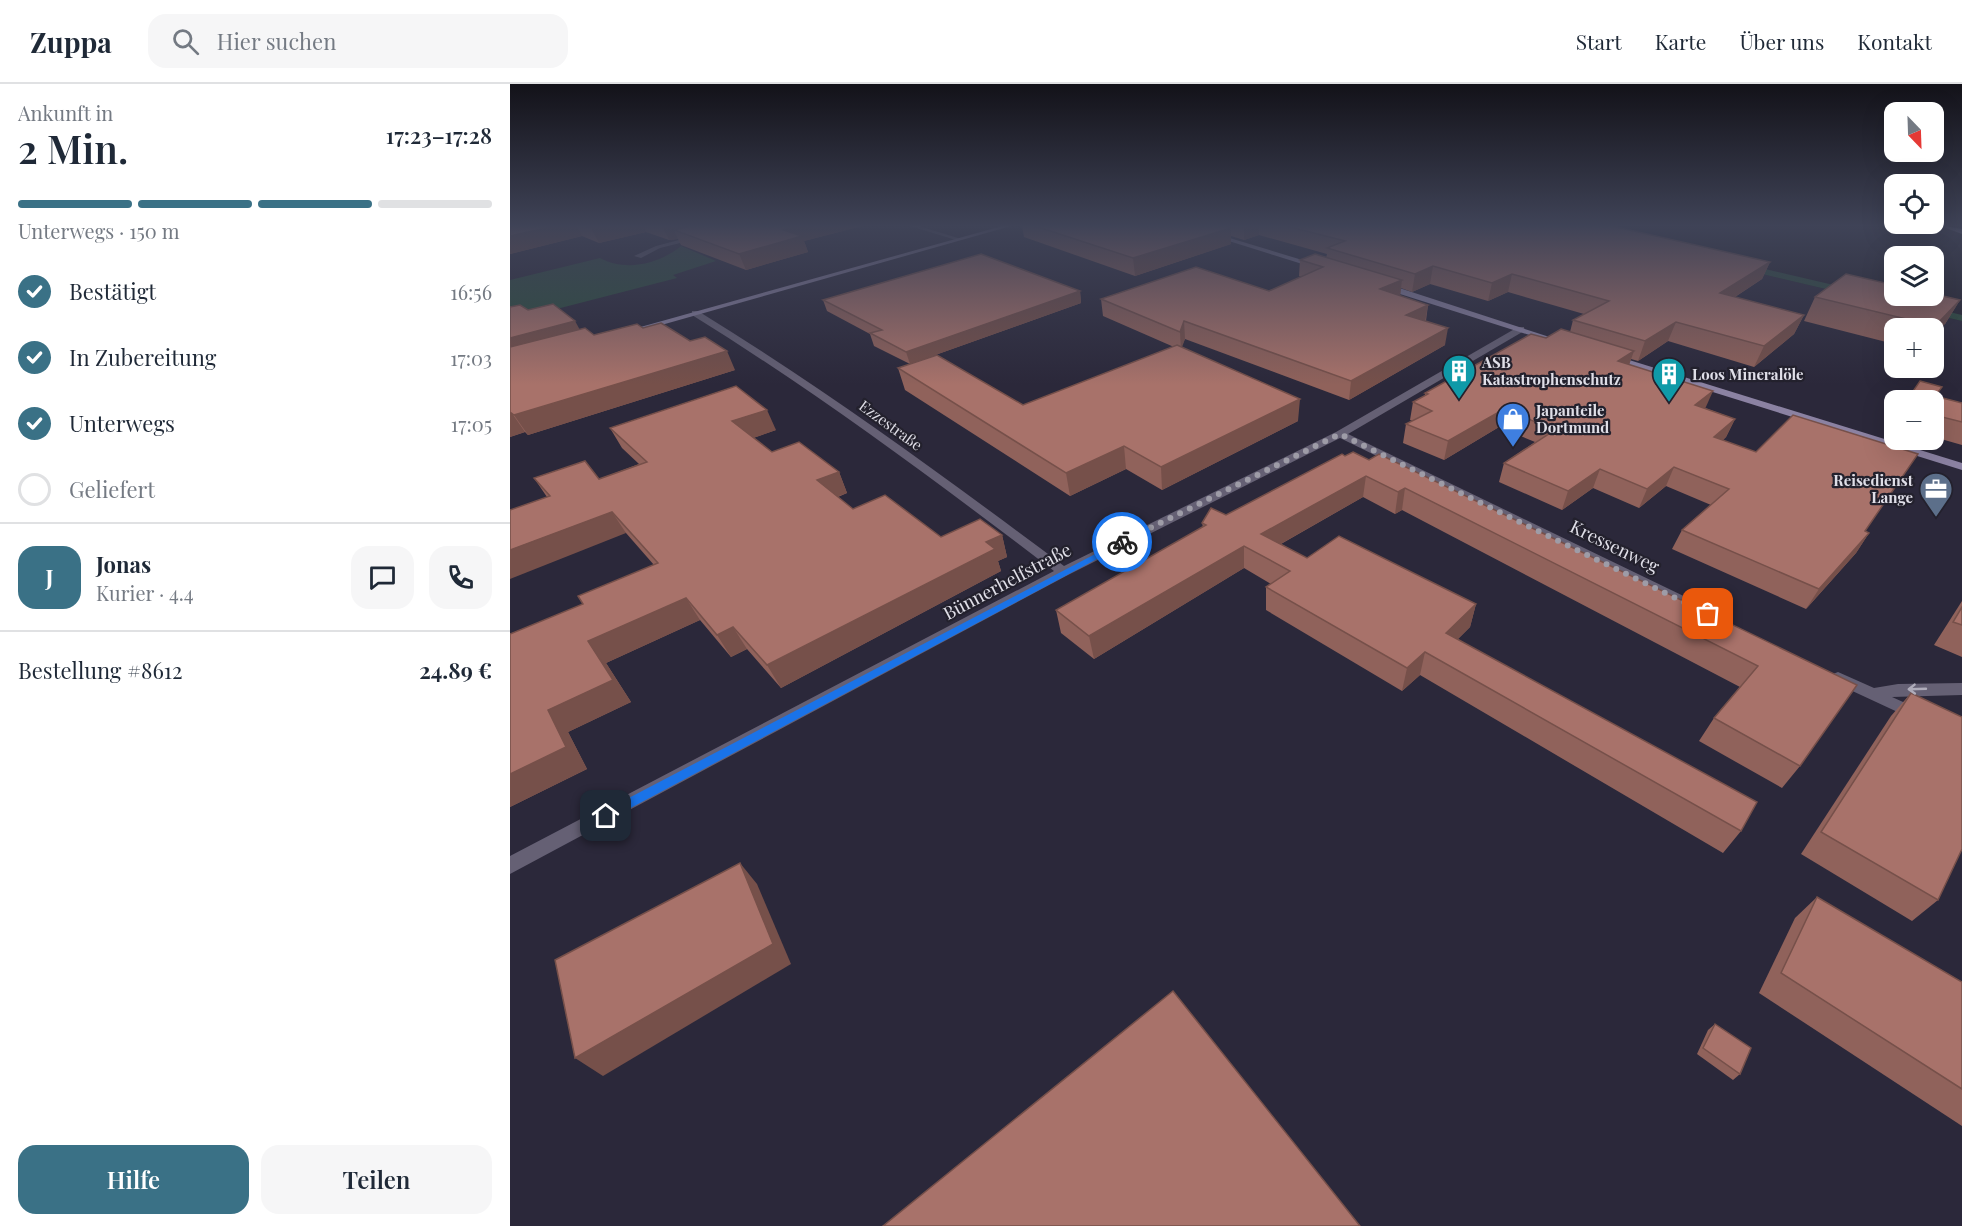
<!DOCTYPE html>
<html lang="de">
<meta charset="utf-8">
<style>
:root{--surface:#fff;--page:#f6f6f7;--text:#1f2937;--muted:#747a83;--line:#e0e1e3;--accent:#3a7186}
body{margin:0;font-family:"Playfair Display",serif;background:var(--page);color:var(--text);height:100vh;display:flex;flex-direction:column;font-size:22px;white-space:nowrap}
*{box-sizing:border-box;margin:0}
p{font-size:20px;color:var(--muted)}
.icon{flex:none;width:33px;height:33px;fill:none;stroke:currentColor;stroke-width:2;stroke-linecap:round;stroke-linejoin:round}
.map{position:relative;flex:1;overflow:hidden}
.side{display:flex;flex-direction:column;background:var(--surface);width:510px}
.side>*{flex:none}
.needle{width:39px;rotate:157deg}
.tools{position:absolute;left:1374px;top:18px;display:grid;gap:12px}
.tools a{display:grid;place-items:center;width:60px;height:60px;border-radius:12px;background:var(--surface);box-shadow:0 6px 24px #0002;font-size:30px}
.pin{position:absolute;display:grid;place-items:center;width:51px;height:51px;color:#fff;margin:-26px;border-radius:12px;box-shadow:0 3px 9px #0006}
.courier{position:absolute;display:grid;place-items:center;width:60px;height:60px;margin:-30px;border:4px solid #1a73e8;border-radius:50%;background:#fff;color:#222;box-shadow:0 2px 8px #0007}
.overview em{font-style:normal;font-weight:600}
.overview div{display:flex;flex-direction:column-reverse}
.overview{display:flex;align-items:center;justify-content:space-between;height:102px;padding:0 18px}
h1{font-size:39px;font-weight:600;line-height:45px}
.bar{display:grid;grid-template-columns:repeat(4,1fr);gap:9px 6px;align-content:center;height:72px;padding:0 18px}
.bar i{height:8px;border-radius:4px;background:var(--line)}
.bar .current{background:var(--accent)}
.bar p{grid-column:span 4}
.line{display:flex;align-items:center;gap:15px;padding:0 18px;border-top:2px solid var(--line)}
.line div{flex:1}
.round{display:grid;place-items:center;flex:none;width:63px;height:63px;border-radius:18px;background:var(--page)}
ol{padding:0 18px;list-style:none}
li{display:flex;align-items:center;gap:18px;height:66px}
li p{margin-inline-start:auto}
li .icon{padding:6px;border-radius:50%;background:var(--accent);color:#fff;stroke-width:4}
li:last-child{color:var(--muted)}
li i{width:33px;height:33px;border:3px solid var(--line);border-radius:50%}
.cta{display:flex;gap:12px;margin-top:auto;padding:12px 18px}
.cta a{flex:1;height:69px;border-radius:18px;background:var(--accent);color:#fff;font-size:24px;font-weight:600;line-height:69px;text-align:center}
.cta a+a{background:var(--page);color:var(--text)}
header{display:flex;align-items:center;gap:36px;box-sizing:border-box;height:84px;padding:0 30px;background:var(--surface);border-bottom:2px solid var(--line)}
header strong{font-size:28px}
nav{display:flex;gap:33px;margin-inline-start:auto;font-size:21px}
.search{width:420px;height:54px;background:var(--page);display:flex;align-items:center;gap:15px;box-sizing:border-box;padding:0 21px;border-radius:18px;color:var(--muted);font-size:22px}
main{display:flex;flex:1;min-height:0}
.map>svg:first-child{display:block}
.built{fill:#2b283a;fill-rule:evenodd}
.green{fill:#2d4e3e}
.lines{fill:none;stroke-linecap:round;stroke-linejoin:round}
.street{fill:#656074;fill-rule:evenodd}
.secondary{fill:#8b82a2;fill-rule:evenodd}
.highway{fill:#c3b5e6;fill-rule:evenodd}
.wall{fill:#90625b}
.shaded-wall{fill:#76504a}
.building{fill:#a8726a;stroke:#76504a;stroke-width:1.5}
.oneway{stroke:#afacba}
.route{fill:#1a73e8}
.done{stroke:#9e9ca7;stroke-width:6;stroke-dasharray:0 10.8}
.labels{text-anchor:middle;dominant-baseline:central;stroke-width:4.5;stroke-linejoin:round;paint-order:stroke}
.far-poi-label{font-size:15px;font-weight:bold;fill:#e0dfe8;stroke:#23212d;text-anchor:start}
.far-street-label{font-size:15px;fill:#e0dfe8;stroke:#23212d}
.street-label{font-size:18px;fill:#e0dfe8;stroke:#23212d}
</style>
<header>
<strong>Zuppa</strong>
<div class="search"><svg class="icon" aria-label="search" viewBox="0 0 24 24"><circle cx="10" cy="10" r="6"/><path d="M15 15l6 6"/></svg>Hier suchen</div>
<nav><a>Start</a><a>Karte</a><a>Über uns</a><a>Kontakt</a></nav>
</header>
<main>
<section class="side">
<div class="overview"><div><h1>2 Min.</h1><p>Ankunft in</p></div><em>17:23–17:28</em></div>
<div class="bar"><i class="current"></i><i class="current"></i><i class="current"></i><i></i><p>Unterwegs · 150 m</p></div>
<ol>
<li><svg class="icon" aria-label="check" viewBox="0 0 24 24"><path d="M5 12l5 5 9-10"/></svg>Bestätigt<p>16:56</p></li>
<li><svg class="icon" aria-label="check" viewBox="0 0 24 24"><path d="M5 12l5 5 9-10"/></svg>In Zubereitung<p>17:03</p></li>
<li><svg class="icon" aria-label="check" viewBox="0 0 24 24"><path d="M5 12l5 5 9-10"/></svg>Unterwegs<p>17:05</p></li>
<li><i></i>Geliefert</li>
</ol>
<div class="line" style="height:108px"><b class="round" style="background:var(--accent);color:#fff">J</b><div><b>Jonas</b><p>Kurier · 4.4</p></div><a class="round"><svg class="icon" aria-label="chat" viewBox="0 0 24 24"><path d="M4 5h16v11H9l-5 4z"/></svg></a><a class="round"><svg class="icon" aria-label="phone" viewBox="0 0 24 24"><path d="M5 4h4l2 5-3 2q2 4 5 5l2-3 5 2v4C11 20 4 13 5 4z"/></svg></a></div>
<div class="line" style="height:78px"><div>Bestellung #8612</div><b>24.89 €</b></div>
<div class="cta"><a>Hilfe</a><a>Teilen</a></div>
</section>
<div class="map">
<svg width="1452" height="1142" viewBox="0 0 1452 1142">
<rect width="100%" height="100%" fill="#23212d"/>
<path class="built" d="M6 142H1048L1452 237V1142H0V143ZM1384 244H1424V284H1384ZM1384 316H1424V356H1384Z"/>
<g class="green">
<path d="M1048 142H1071L1452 231V237Z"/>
<path d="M171 162 206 177 163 191 167 194 0 237V196L90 174C116 188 149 180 171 162Z"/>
</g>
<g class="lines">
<g class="street">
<path d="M400 142H409L451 155 446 156Z"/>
<path d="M188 151 190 154 150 164 131 174 124 172 146 162Z"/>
<path d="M182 227H188C315 305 435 393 554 482L826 348 1008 243H1014V247L838 350 1215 532 1217 535 1215 538H1205L830 354 558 491 0 790V772L544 487C426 397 308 309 182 231Z"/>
<path d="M1328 588 1364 604 1388 600 1452 599V611L1382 613 1413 627 1415 631 1413 635 1407 637 1323 598 1320 594 1323 590Z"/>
</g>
<g class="secondary">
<path d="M492 142H501L116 251 109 249Z"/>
<path d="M671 142H680L812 182 805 184Z"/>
<path d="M868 199H874L1058 259 1051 261 868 203Z"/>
<path d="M1097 271H1103L1452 379V386L1097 275Z"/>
</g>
<path class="highway" d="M1435 142 1452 145V150L1436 144Z"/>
</g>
<g class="wall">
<path d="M0 142H352L294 157 298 168 236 186 171 161 168 155 159 156 136 148 89 159 72 152 0 170Z"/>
<path d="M512 142H1053L1260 178 1252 195 1225 213 1294 231 1284 250 1244 283 1158 257 1128 277 1121 275 1119 280 1195 324 1225 335 1216 353 1213 356 1355 448 1359 449 1346 469 1296 525 1162 465 1172 446 1201 421 1156 402 1129 424 1083 404 1052 426 989 398 994 379 1025 358 989 343 934 376 893 359 896 340 903 337 900 336 903 318 915 312V309L1036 254 1060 248 1063 236 1074 230 998 208 978 217 920 200 902 208 891 204 890 212 918 221 916 237 935 261 839 316 675 255 671 263 788 337 652 406 616 385 560 412 395 306 388 284 513 321 664 263 593 232 591 215 759 207 792 193 789 192 790 176 816 174 817 170 749 151 734 156 721 152V160L625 192 514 153Z"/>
<path d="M570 207 571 219 400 280 364 262 360 250 317 227 313 216Z"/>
<path d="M1305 213 1450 216 1435 240 1424 244H1384V260L1294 237Z"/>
<path d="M0 223 18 226 84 251 133 244 225 286 18 351 15 348 0 353Z"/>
<path d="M1426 312 1452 319V361L1424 353V316Z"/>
<path d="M100 344 266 346 243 354 262 368 329 388 337 409 328 413 343 425 431 453 492 451 497 473 488 477 491 487 271 604 237 565 221 573 190 536 96 579 121 618 58 648 77 685 0 723V550L73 520 144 481 116 449 37 413 24 394 89 395 129 380 112 364Z"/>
<path d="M832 370 1347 601 1290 682 1272 704 1189 657 1204 634 1230 603 892 426 885 430 853 413 771 460 797 474 966 520 960 543 948 555 1231 747 1213 769 910 591 892 607 756 526V503L761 500 734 484 584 575 551 549 546 526 693 443 692 439 716 431Z"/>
<path d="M1452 517V573L1424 561Z"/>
<path d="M1401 609 1428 816 1402 837 1291 770 1381 632Z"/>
<path d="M1307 813 1452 898V1042L1249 909 1285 834Z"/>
<path d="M1205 940 1230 990 1223 996 1187 970 1198 946Z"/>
</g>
<g class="shaded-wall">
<path d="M45 142H67L72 152 0 170V152Z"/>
<path d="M90 142H134L136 148 89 159 81 144Z"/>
<path d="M152 142H227L164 146 168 155 159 156Z"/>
<path d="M291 142H352L294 157 298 168 236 186 229 170 273 146Z"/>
<path d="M734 142H749V151L734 156Z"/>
<path d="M721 144V160L625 192 623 174Z"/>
<path d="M1260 178 1252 195 1202 228 1210 209Z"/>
<path d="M923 182 920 200 902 208 905 190Z"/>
<path d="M1002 190 998 208 978 217 982 199Z"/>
<path d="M892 196 890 213 870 205Z"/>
<path d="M570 207 571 219 400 280 396 268Z"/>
<path d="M1450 216 1435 240 1424 252 1423 244 1425 242Z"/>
<path d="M918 221 915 238 896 231Z"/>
<path d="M1294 231 1284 250 1244 283 1254 262Z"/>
<path d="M65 237 75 255 0 276V254Z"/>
<path d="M674 237 675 255 671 266 670 248Z"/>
<path d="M1166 238 1158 257 1128 277 1135 257Z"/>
<path d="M938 244 935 261 839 316 841 297Z"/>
<path d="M217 267 225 286 18 351 4 331Z"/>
<path d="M1124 267 1118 284 1108 277Z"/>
<path d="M1203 307 1195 325 1185 321Z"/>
<path d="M790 315 788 337 652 406 651 383Z"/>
<path d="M994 325 989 343 934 376 938 357Z"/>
<path d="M257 326 266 346 232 358 222 337Z"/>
<path d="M0 328H1L15 348 0 353Z"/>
<path d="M1225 335 1216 353 1195 371 1204 353Z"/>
<path d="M614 362 616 385 560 412 556 389Z"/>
<path d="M1164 383 1156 402 1129 424 1137 405Z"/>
<path d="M1090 385 1083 404 1052 426 1058 407Z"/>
<path d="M329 388 337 409 316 417 307 396Z"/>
<path d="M856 392 853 413 751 471V450Z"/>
<path d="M895 404 892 426 885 430 888 408Z"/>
<path d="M102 428 116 449 0 495V466Z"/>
<path d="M1359 449 1346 469 1296 525 1309 505Z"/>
<path d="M492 451 497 473 488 477 491 487 271 604 257 581 476 458Z"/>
<path d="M734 462V484L584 575 579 552Z"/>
<path d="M176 514 190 536 96 579 121 618 58 648 77 685 0 723V690L78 557Z"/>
<path d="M966 520 960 543 930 572 936 549Z"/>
<path d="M223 543 237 565 221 573 207 551Z"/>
<path d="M915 568 910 591 892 607 897 584Z"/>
<path d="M230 779 247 800 281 880 93 992 65 974Z"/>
</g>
<g class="building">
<path d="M0 142H45L0 152Z"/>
<path d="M76 142H90L81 144Z"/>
<path d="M180 142H291L273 146 292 152 229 170 164 146Z"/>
<path d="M525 142H716L721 144 623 174Z"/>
<path d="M776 142H1102L1260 178 1210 209 1294 231 1254 262 1166 238 1135 257 1063 236 1099 217 1002 190 982 199 923 182 905 190 817 164 835 157Z"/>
<path d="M471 170 570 207 396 268 360 249 372 246 313 216Z"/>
<path d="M805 170 892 196 870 205 918 221 896 231 938 244 841 297 674 237 670 248 591 215 686 183 759 207 813 183 790 176Z"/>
<path d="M1336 190 1384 201V212H1424V210L1450 216 1425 242 1305 213Z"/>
<path d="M43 220 65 237 0 254V223L10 221 18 226Z"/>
<path d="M151 239 180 257 195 253 217 267 4 331 0 328V263L75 244 84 251 127 240 133 244Z"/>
<path d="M1051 245 1124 267 1108 277 1203 307 1185 321 1225 335 1204 353 1246 368 1283 331 1408 370 1355 447 1359 449 1309 505 1172 446 1219 405 1164 383 1137 405 1090 385 1058 407 994 379 1045 346 994 325 938 357 896 340 922 327 903 318 918 310 915 309 1021 250 1036 254Z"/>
<path d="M667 261 790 315 651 383 614 362 556 389 388 284 427 271 513 321Z"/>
<path d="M1410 297 1432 303 1425 312 1452 319V338L1424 331V316H1397Z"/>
<path d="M226 302 257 326 222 337 262 368 289 358 329 388 307 396 343 425 375 411 431 453 470 435 492 451 476 458 485 465 257 581 223 543 207 551 176 514 78 557 103 596 38 626 56 663 0 690V550L73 520 68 512 148 479 102 428 0 466V426L40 412 24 394 75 377 89 395 137 378 100 344Z"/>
<path d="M843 368 859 376 869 370 1347 601 1290 682 1204 634 1248 582 895 404 888 408 856 392 751 450 797 474 829 452 966 520 936 549 1247 718 1231 747 915 568 897 584 756 503 780 487 734 462 579 552 546 526 696 441 692 439 701 424 716 431 832 370 835 372Z"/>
<path d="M1452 523V541L1443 538Z"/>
<path d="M1401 609 1452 633V765L1428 816 1311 748Z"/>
<path d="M230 779 263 860 65 974 45 876Z"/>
<path d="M1307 813 1452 898V1005L1271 889Z"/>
<path d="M663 907 850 1142H373Z"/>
<path d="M1205 940 1241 964 1230 990 1193 964Z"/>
</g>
<defs><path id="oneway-shaft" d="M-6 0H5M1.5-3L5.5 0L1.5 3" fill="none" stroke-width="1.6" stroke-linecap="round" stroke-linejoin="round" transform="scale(1.5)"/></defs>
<use class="oneway" href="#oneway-shaft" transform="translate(1407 605) rotate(178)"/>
<linearGradient id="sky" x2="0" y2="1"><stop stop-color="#131219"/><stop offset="0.47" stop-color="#3f4357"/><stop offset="1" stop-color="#3f4357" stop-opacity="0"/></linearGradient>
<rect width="1452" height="301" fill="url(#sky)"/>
<path class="route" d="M612 456 615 460 100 735H92V728Z"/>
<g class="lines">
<path class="done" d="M612 458 830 350 1198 530"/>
</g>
<defs>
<g id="building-pin" transform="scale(1.725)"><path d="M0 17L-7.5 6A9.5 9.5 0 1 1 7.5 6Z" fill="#0f9aa8" stroke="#23212d"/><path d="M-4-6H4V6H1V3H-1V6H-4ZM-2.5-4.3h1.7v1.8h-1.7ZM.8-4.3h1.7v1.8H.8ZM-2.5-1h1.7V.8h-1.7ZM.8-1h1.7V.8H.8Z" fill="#fff"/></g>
<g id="shop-pin" transform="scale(1.725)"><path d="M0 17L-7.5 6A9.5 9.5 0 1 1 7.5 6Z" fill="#3f7fe0" stroke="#23212d"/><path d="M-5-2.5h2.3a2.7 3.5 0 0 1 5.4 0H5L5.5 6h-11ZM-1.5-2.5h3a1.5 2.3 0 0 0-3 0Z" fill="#fff"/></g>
<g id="office-pin" transform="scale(1.725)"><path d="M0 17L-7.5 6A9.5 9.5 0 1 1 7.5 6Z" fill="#5c6f8a" stroke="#23212d"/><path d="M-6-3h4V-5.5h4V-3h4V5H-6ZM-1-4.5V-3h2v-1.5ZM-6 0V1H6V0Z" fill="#fff"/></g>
</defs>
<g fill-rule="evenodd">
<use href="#building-pin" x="949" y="287"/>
<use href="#building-pin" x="1159" y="290"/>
<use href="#shop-pin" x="1003" y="335"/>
<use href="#office-pin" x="1426" y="405"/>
</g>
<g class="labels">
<g class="far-poi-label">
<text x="972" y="278">ASB<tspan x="972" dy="17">Katastrophenschutz</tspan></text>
<text x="1182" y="290">Loos Mineralöle</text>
<text x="1026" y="326">Japanteile<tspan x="1026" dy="17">Dortmund</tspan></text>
<text x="1403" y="396" text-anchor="end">Reisedienst<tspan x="1403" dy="17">Lange</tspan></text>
</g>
<g class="far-street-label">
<text transform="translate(381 341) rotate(36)">Ezzestraße</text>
</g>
<g class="street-label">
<text transform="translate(1105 462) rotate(26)">Kressenweg</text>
<text transform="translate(497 497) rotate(-28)">Bünnerhelfstraße</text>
</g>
</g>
</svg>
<div class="tools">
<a><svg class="needle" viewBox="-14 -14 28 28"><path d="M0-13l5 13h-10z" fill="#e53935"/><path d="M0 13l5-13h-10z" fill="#747a83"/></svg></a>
<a><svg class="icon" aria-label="locate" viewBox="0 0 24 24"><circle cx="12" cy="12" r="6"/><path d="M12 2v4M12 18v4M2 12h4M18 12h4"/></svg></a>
<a><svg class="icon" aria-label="layers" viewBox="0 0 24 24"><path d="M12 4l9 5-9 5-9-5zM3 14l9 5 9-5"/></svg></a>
<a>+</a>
<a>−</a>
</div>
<div class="pin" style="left:1198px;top:530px;background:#ea580c"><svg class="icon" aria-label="bag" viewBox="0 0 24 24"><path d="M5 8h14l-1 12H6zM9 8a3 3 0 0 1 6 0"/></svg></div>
<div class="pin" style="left:96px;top:732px;background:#1f2937"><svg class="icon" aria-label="home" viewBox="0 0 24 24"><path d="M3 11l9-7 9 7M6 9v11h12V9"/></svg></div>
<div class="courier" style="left:612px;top:458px"><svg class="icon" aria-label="bike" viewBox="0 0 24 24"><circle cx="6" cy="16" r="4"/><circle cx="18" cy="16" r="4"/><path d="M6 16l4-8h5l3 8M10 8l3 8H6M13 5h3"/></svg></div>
</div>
</main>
